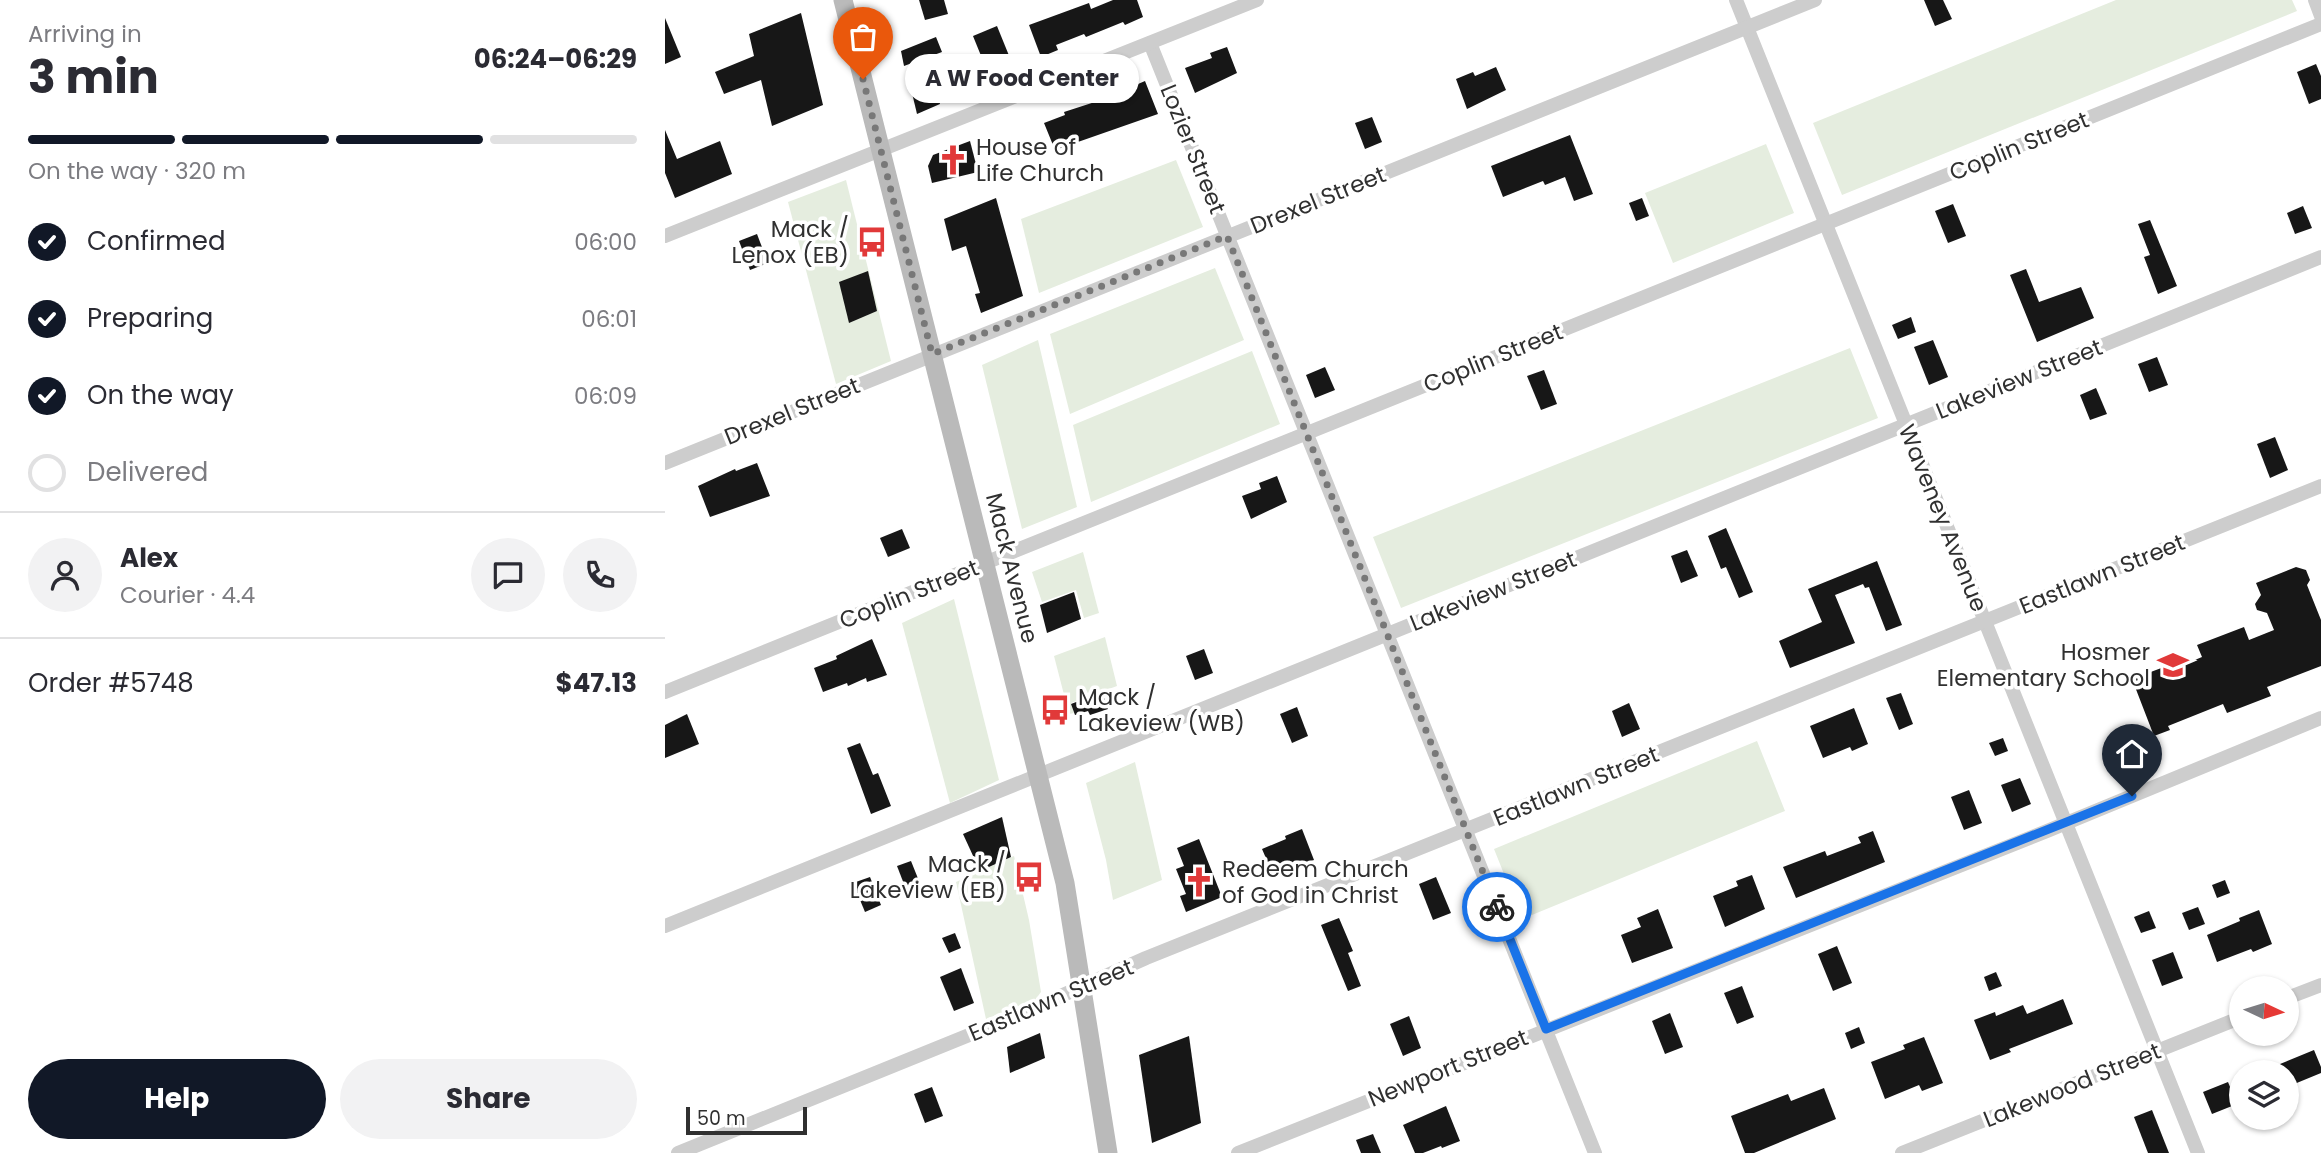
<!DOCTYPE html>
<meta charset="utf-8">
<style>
:root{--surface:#fff;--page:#f2f2f3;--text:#2b2b33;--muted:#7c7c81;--line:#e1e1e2;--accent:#111827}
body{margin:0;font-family:Poppins,sans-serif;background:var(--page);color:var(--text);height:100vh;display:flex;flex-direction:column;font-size:26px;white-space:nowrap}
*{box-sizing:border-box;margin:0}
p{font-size:23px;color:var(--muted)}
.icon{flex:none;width:38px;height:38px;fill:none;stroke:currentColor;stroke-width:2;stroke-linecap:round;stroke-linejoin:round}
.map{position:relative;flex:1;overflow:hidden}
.drawer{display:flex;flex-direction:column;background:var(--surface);width:665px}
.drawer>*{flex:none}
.needle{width:46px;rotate:94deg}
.fabs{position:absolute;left:1564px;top:976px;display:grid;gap:14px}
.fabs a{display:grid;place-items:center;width:70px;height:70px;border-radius:50%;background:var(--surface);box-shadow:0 2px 5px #0004;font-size:35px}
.scale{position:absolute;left:21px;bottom:18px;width:121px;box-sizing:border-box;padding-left:7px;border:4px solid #303030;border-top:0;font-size:19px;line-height:24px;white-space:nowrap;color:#303030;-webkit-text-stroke:5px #fff;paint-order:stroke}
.pin{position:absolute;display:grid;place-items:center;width:60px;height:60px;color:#fff;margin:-72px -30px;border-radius:50% 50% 50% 0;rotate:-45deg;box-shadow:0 0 7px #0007}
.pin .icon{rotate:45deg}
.courier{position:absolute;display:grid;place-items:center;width:70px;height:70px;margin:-35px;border:5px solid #1a73e8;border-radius:50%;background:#fff;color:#222;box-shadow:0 2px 9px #0007}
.bubble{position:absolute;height:49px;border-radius:24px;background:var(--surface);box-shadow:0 2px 5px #0004;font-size:23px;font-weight:700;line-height:49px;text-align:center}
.head em{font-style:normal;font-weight:700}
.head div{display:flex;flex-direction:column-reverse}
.head{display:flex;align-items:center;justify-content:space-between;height:119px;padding:0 28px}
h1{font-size:46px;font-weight:700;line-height:52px}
.bar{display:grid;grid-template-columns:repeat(4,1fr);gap:10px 7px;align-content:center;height:84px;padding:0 28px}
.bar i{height:9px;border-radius:5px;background:var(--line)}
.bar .current{background:var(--accent)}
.bar p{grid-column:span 4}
.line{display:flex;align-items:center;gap:18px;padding:0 28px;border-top:2px solid var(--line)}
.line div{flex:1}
.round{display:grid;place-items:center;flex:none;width:74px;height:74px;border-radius:37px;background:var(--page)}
ol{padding:0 28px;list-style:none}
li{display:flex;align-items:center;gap:21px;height:77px}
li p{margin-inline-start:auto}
li .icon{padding:7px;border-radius:50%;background:var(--accent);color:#fff;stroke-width:4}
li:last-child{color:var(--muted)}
li i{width:38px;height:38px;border:4px solid var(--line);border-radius:50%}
.primary-button{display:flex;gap:14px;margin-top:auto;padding:14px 28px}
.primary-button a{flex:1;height:80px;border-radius:42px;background:var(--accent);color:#fff;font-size:28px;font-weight:700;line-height:80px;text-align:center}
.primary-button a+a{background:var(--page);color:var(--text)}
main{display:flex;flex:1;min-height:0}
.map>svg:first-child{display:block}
.grass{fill:#e5eddf}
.building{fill:#171717}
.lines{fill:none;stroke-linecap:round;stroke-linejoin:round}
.street{stroke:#cdcdcd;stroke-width:14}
.secondary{stroke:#bababa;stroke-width:19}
.done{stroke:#787878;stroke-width:7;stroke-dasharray:0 12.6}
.route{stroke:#1a73e8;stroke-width:9}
.labels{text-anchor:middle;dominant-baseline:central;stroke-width:7;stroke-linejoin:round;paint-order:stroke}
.street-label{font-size:23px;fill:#303030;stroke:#fff}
.poi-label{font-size:23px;fill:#303030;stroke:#fff;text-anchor:start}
</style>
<main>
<section class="drawer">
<div class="head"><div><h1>3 min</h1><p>Arriving in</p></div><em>06:24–06:29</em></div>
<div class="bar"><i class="current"></i><i class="current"></i><i class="current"></i><i></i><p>On the way · 320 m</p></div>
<ol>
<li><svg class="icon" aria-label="check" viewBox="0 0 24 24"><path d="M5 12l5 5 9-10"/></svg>Confirmed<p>06:00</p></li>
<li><svg class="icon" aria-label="check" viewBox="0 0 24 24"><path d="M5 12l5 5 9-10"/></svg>Preparing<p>06:01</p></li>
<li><svg class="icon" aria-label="check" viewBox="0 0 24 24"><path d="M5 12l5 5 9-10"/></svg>On the way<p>06:09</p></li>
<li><i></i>Delivered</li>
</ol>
<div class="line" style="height:126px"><a class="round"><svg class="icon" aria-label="person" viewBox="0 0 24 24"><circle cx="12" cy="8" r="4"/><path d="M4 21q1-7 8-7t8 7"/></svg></a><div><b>Alex</b><p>Courier · 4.4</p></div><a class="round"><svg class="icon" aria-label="chat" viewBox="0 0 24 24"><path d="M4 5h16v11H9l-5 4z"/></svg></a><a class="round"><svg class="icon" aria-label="phone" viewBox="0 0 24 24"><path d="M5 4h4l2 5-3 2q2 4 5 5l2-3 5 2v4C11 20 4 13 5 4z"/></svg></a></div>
<div class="line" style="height:91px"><div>Order #5748</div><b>$47.13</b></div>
<div class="primary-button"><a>Help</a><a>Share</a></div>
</section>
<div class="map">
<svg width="1656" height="1153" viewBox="0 0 1656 1153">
<rect width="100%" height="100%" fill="#fff"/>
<g class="grass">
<path d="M1451 0H1627L1632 11 1177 195 1148 123Z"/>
<path d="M1101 144 1129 213 1008 263 980 193Z"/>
<path d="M511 160 538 227 374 293 356 219Z"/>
<path d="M181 180 226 361 171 384 123 202Z"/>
<path d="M550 268 579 340 405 414 385 334Z"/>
<path d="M373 340 412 507 357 529 317 365Z"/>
<path d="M1185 348 1213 418 736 608 708 537Z"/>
<path d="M587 351 615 424 426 502 408 425Z"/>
<path d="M418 552 434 613 419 618 411 590 377 602 367 572Z"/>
<path d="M289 599 334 780 285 803 237 623Z"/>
<path d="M440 637 452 686 406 703 409 713 404 714 389 656Z"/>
<path d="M1092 741 1120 811 857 919 829 849Z"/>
<path d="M470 762 497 880 448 900 441 860 421 783Z"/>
<path d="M349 856 364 920 376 992 370 1000 321 1019 291 882Z"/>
</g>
<g class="building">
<path d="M254 0H279L283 14 260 20Z"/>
<path d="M448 0H472L478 17 460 25 458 22 421 37 419 34 391 45 393 50 376 57 364 25 424 3 426 9Z"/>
<path d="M1259 0H1278L1287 19 1270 26Z"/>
<path d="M136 13 158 105 107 126 96 80 59 94 50 72 89 56 84 34Z"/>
<path d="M0 18 16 57 0 64Z"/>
<path d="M332 26 347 63 323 73 308 36Z"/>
<path d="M271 37 277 52 239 66 236 51Z"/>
<path d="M562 47 572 73 530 93 520 68 547 58 545 53Z"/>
<path d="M1651 64 1656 76V99L1644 104 1632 72Z"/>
<path d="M831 67 841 90 802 109 791 79 808 72 810 76Z"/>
<path d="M480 81 493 114 390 150 379 123 400 115 399 112 436 100Z"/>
<path d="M271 87 275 104 252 114 247 93Z"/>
<path d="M707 117 717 142 700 149 690 123Z"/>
<path d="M0 130 12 159 55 141 67 174 10 198 0 173Z"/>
<path d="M905 135 928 194 909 201 900 177 880 185 878 181 838 197 826 166Z"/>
<path d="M305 141 313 172 267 183 263 166 268 155Z"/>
<path d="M331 198 358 296 316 313 310 294 315 293 301 246 287 251 279 219Z"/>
<path d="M977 198 984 216 971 221 964 203Z"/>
<path d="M1288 204 1301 236 1283 243 1270 211Z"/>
<path d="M1638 206 1647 228 1630 234 1622 213Z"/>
<path d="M1485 220 1512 286 1493 294 1479 257 1485 255 1473 224Z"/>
<path d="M92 234 103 263 85 270 74 241Z"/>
<path d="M1361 269 1374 302 1416 287 1429 318 1372 342 1345 275Z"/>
<path d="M203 271 212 311 184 323 174 282Z"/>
<path d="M1246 317 1251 332 1233 339 1227 325Z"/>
<path d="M1268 340 1283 377 1264 385 1249 347Z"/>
<path d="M1492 357 1503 385 1484 392 1473 364Z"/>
<path d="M660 367 670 390 650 398 641 375Z"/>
<path d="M879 370 892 404 876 410 862 376Z"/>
<path d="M1431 388 1442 414 1425 420 1415 395Z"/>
<path d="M1610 437 1623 470 1605 478 1592 444Z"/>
<path d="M92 463 105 496 45 517 33 486 70 469 71 471Z"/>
<path d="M612 476 622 502 586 519 577 496 596 489 594 483Z"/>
<path d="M1061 528 1088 592 1074 598 1061 567 1056 569 1043 536Z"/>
<path d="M237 529 245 548 223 557 215 538Z"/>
<path d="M1022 550 1033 576 1016 583 1006 556Z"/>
<path d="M1212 561 1237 625 1221 631 1204 587 1200 588 1198 584 1170 595 1190 643 1125 668 1114 641 1157 622 1143 589Z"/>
<path d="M1631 567 1641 570 1645 580 1642 585 1656 620V666L1602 687 1606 696 1562 713 1558 704 1503 726 1505 730 1489 736 1467 679 1507 664 1508 669 1537 657 1532 645 1579 627 1584 640 1609 630 1602 613 1592 610 1590 604 1596 595 1591 583Z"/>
<path d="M409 592 416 619 382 633 375 605Z"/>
<path d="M207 639 222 675 202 682 201 678 183 686 182 683 158 692 149 668 172 659 171 656Z"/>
<path d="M539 649 548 673 530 680 521 656Z"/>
<path d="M437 692 443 709 425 715 423 711 410 715 406 704Z"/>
<path d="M1236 693 1248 724 1234 730 1221 698Z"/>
<path d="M964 703 975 729 957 737 947 711Z"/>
<path d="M632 707 643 736 627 743 615 714Z"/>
<path d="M1189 708 1203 744 1187 751 1185 747 1158 758 1145 726Z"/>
<path d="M22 714 34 744 0 758V725Z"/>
<path d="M1338 738 1343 751 1330 756 1324 743Z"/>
<path d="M195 743 208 775 213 773 226 806 206 814 182 748Z"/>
<path d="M1355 778 1366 804 1347 812 1336 785Z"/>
<path d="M1304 790 1317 823 1299 830 1286 797Z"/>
<path d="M337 817 346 857 315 871 298 834Z"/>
<path d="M637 829 649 860 609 877 597 849 621 839 620 836Z"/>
<path d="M1208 831 1220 862 1131 898 1118 867 1160 851 1162 856 1196 843 1193 837Z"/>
<path d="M534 839 557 897 521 912 515 896 521 894 511 869 519 866 512 848Z"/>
<path d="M246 861 258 891 244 897 232 866Z"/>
<path d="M1087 875 1100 909 1060 927 1048 896 1073 886 1071 881Z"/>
<path d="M205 877 216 905 200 912 188 883Z"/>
<path d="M771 877 786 913 768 920 754 884Z"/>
<path d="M1560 880 1565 893 1552 898 1547 885Z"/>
<path d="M1533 907 1540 924 1524 930 1517 913Z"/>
<path d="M993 909 1008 948 967 963 956 935 976 927 972 918Z"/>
<path d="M1594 910 1607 944 1588 952 1586 949 1552 962 1542 935 1575 921 1574 918Z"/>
<path d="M1484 911 1491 928 1476 933 1469 917Z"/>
<path d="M674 918 688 951 683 953 696 986 683 991 656 925Z"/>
<path d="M290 933 296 948 284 953 277 938Z"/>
<path d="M1172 946 1187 983 1168 991 1153 954Z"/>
<path d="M1508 952 1518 978 1497 986 1487 960Z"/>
<path d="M296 968 309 1003 289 1011 275 977Z"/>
<path d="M1331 972 1337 986 1324 991 1319 977Z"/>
<path d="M1077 986 1089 1017 1072 1024 1059 993Z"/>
<path d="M1398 999 1408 1024 1344 1049 1346 1052 1325 1060 1309 1020 1330 1012 1331 1016 1358 1005 1362 1014Z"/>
<path d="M1005 1013 1018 1047 1000 1054 987 1021Z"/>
<path d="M744 1016 756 1048 738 1056 725 1024Z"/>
<path d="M1194 1027 1200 1043 1186 1049 1180 1033Z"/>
<path d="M375 1033 380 1058 345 1073 342 1047Z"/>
<path d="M524 1036 536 1123 487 1143 474 1055Z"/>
<path d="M1259 1037 1278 1083 1257 1091 1254 1085 1220 1099 1206 1062 1240 1049 1238 1045Z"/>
<path d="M1649 1050 1656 1067V1073L1622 1087V1073H1593Z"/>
<path d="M1563 1082 1572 1104 1547 1114 1538 1092Z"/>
<path d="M267 1087 278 1116 260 1123 249 1094Z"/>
<path d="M1159 1088 1171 1119 1089 1153H1080L1066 1116 1123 1094 1126 1101Z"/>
<path d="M781 1106 795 1141 777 1148 776 1146 758 1153H750L738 1125Z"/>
<path d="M1487 1110 1504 1153H1483L1469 1117Z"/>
<path d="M708 1134 716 1153H696L691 1140Z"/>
</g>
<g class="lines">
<g class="street">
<path d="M1071 0 1533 1153"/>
<path d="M1650 0 1656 16"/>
<path d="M485 43 930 1153"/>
<path d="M0 236 592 0"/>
<path d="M0 463 1150 0"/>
<path d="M0 692 1656 24"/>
<path d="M0 926 1656 257"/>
<path d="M1622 998 1656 985"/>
<path d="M13 1153 351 1016 481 958 1656 486"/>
<path d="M573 1153 1382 831 1656 718"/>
<path d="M1237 1153 1577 1017"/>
</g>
<path class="secondary" d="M178 0 400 883 443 1153"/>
</g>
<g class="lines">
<path class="done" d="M198 79 267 354 562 236 832 907"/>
<path class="route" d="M832 907 881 1029 1467 796"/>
</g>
<defs>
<g id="church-bare" transform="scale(2.415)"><path d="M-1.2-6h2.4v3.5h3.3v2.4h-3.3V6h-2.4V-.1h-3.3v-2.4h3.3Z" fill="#e13939" stroke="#fff" stroke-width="2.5" paint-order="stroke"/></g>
<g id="bus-bare" transform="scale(2.415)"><path d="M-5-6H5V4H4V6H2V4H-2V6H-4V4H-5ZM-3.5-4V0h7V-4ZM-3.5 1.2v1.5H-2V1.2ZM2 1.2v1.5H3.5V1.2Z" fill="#e13939" stroke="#fff" stroke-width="2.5" paint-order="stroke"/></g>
<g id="school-bare" transform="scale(2.415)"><path d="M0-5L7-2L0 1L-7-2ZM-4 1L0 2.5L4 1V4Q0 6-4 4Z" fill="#e13939" stroke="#fff" stroke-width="2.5" paint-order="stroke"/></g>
</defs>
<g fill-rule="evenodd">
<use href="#church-bare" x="288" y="160"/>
<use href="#bus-bare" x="207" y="242"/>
<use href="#school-bare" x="1508" y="665"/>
<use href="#bus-bare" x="390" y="710"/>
<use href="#bus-bare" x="364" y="877"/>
<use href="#church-bare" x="534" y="882"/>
</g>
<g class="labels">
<g class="street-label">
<text transform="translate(1354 146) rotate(-22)">Coplin Street</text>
<text transform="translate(528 149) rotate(68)">Lozier Street</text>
<text transform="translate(653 200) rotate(-22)">Drexel Street</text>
<text transform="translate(828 358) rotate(-22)">Coplin Street</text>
<text transform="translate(1354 379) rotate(-22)">Lakeview Street</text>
<text transform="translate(127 411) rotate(-22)">Drexel Street</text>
<text transform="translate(1278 518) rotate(68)">Waveney Avenue</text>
<text transform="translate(347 568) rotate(76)">Mack Avenue</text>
<text transform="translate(1437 574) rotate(-22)">Eastlawn Street</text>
<text transform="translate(828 591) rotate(-22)">Lakeview Street</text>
<text transform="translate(244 594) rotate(-22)">Coplin Street</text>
<text transform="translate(911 786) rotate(-22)">Eastlawn Street</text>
<text transform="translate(386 1000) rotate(-23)">Eastlawn Street</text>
<text transform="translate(783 1068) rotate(-22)">Newport Street</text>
<text transform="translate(1407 1085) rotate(-22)">Lakewood Street</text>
</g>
<g class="poi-label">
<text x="311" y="147">House of<tspan x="311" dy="26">Life Church</tspan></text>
<text x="184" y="229" text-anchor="end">Mack /<tspan x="184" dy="26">Lenox (EB)</tspan></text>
<text x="1485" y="652" text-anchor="end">Hosmer<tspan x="1485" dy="26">Elementary School</tspan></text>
<text x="413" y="697">Mack /<tspan x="413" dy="26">Lakeview (WB)</tspan></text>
<text x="341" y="864" text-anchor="end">Mack /<tspan x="341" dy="26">Lakeview (EB)</tspan></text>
<text x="557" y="869">Redeem Church<tspan x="557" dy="26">of God in Christ</tspan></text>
</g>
</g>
</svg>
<div class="fabs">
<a><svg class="needle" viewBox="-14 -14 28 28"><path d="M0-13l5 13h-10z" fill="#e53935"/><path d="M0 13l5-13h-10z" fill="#7c7c81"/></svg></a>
<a><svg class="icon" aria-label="layers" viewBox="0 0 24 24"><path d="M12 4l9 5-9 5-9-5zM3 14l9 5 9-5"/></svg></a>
</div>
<div class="scale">50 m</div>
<div class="pin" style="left:198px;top:79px;background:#ea580c"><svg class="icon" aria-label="bag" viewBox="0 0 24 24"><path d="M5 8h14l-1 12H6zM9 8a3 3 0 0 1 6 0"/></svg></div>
<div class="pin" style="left:1467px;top:796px;background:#1f2937"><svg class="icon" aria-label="home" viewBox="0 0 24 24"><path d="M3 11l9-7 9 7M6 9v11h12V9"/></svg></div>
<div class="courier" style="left:832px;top:907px"><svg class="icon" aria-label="bike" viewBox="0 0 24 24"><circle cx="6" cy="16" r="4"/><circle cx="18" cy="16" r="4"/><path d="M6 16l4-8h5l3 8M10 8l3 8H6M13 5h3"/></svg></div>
<div class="bubble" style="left:240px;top:54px;width:234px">A W Food Center</div>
</div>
</main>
